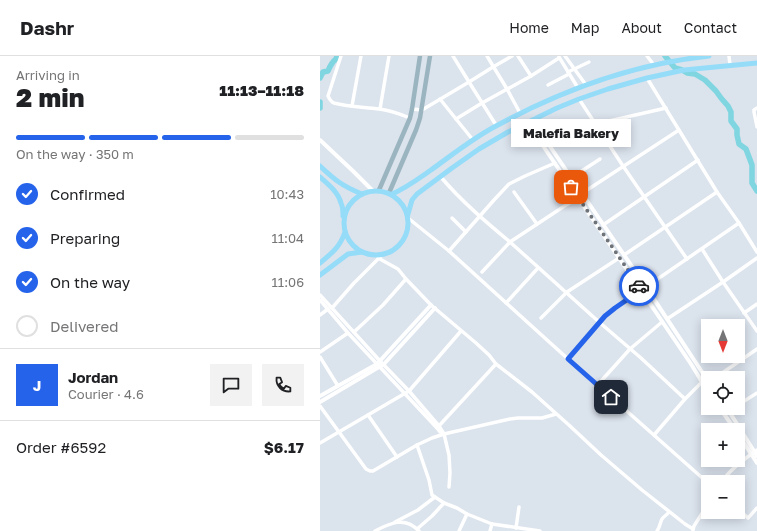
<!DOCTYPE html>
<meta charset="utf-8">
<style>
:root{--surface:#fff;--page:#f2f2f2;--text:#202124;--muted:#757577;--line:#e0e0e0;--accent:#2563eb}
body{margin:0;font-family:"Golos Text",sans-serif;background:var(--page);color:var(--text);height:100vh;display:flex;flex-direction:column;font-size:15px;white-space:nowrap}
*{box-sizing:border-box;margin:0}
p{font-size:13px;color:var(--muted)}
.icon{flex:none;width:22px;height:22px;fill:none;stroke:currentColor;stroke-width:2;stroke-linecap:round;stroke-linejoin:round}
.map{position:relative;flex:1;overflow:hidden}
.details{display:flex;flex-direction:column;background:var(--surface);width:320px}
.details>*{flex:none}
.needle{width:26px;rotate:180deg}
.buttons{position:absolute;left:381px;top:263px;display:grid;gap:8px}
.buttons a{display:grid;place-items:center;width:44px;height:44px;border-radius:0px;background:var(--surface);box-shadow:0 2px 10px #0003;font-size:20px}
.pin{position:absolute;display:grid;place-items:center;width:34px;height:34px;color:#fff;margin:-17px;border-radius:8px;box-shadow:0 2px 6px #0006}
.courier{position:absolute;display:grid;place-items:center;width:40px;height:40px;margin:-20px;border:3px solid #2563eb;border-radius:50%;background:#fff;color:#222;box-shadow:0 1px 5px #0007}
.bubble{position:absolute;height:28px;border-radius:0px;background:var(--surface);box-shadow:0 2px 10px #0003;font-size:13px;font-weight:800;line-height:28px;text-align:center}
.head em{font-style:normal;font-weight:800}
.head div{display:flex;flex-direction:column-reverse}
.head{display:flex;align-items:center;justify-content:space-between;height:68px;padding:0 16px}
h1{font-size:26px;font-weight:800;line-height:30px}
.bar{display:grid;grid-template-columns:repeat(4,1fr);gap:6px 4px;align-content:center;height:48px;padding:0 16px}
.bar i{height:5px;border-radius:3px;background:var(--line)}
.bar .current{background:var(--accent)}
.bar p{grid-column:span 4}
.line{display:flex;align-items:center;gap:10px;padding:0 16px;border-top:1px solid var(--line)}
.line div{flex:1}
.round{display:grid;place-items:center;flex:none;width:42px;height:42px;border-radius:0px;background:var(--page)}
ol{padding:0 16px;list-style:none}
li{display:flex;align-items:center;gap:12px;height:44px}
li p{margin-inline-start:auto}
li .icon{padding:4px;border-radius:50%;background:var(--accent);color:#fff;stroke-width:4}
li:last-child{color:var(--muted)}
li i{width:22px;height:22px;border:2px solid var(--line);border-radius:50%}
header{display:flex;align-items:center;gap:24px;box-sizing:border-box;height:56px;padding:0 20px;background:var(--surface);border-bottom:1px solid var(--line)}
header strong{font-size:19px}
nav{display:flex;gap:22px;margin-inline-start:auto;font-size:14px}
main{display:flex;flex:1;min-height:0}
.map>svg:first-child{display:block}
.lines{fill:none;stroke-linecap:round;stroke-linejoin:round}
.river{stroke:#7fd5e0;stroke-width:5.5}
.minor{stroke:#fff;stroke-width:3.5}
.tertiary{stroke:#fff;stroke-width:4}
.secondary{stroke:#9bb5c0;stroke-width:4.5}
.primary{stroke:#95dcf9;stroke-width:5}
.done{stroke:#6f747a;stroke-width:4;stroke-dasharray:0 7.2}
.route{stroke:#2563eb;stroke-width:5}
</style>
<header>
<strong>Dashr</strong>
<nav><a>Home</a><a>Map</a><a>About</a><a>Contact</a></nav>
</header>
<main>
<section class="details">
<div class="head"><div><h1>2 min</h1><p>Arriving in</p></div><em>11:13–11:18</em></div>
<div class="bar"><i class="current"></i><i class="current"></i><i class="current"></i><i></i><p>On the way · 350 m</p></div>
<ol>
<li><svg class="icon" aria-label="check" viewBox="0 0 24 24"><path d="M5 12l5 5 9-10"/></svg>Confirmed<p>10:43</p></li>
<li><svg class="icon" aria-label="check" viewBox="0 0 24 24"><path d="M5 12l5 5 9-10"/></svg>Preparing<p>11:04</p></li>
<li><svg class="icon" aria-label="check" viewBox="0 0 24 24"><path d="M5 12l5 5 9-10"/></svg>On the way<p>11:06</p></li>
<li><i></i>Delivered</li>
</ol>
<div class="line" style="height:72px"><b class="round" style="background:var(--accent);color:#fff">J</b><div><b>Jordan</b><p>Courier · 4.6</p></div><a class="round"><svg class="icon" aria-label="chat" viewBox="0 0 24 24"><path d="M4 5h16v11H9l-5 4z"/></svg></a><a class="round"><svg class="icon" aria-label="phone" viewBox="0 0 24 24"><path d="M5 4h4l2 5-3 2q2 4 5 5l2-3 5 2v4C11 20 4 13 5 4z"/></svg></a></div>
<div class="line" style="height:52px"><div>Order #6592</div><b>$6.17</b></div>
</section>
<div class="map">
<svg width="437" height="475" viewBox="0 0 437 475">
<rect width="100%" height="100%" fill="#dbe3ed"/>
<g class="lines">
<g class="river">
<path d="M345 0 355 12 362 14 367 17 375 18 385 24 396 35 401 42 408 50 411 56V65L417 73V79L419 88 426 93 432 109V127L437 135"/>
<path d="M0 22 3 16 8 15C10 10 12 6 16 3L17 0"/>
<path d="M0 46V52"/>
</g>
<g class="minor">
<path d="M21 0 8 40C10 44 11 46 14 47 29 51 44 51 59 53 70 54 80 58 90 62"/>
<path d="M133 0 149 26 176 69"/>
<path d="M167 0 187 33 200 57"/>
<path d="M198 0 211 20"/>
<path d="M245 0 266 29"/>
<path d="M327 0 334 9"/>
<path d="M409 0 410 9"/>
<path d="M239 1 258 32"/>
<path d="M248 16 269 6"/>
<path d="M327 22 397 136 419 167 437 196"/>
<path d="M228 29 249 18"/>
<path d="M120 43 136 63 153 84"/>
<path d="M259 43 303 110 367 203"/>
<path d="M32 50 41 0"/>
<path d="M437 52 434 54V56L437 71"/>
<path d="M60 53 69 0"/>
<path d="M92 53 102 54 149 26 173 11 192 0"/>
<path d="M136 63 162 47 211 20 239 2"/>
<path d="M276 68 346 52"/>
<path d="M120 120C141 145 166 166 190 186L162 216"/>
<path d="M251 122 280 103"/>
<path d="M194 136 217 168"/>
<path d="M261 138 359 74"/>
<path d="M258 142 243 151 190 186 279 266 321 302 365 343"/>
<path d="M88 162 129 195 248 303 388 427"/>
<path d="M132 162 146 176"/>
<path d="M283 169 378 104"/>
<path d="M382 193 403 226 437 275"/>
<path d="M129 195 174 144 189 128 205 120 235 107"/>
<path d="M304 199 397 136"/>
<path d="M58 202 78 213 86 223"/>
<path d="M326 231 419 167"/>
<path d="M0 239 60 305 89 335 119 370 124 378 129 399 130 417 129 431"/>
<path d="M0 244 28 277 117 372 120 376"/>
<path d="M186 247 218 212"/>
<path d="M12 252 34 227 63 198"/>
<path d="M424 257 437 248"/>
<path d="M0 259 8 253"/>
<path d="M221 262 247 236 299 202"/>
<path d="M347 263 403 226 437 202"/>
<path d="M34 276 63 249 86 223 111 249 156 287 169 299 176 308 212 336 250 370 281 399 322 434 365 468 373 473"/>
<path d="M0 296 28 277"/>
<path d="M0 301 18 330"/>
<path d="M248 303 285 260 295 252 321 234"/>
<path d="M395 322 437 293"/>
<path d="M282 324 310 293 342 266"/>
<path d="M418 349 437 337"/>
<path d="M0 350 46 413 50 415H53L97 389 112 382 124 378 190 363 198 362H222L236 358"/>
<path d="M48 359 77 401"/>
<path d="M117 372 176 308"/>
<path d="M334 379 365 343 382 326"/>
<path d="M0 387 89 335 141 275"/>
<path d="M97 389 109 424 112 439 124 447 137 452 147 458 172 468 220 475"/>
<path d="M402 426C408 415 427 401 437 394"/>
<path d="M418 453 428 462 437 452"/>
<path d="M75 466 98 454 115 441"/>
<path d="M196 472 199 451"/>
<path d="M97 473 112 460 124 447"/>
<path d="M373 474 374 470 388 448"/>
<path d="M55 475C70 467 85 460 99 475"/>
<path d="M139 475 147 458"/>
<path d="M170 475 172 468"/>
<path d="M337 475C340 471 340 467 342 463 344 460 347 459 349 456"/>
</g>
<g class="tertiary">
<path d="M215 62 223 80 248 117 326 231 388 325"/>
<path d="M207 66 212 72 217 81 371 308 382 326 388 334"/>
<path d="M0 84 34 116 52 134"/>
<path d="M0 340 57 308 111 249"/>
<path d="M0 346 64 308 115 252"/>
<path d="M400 352 415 374"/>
<path d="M407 352 437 400"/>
<path d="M418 378 437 407"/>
</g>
<g class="secondary">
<path d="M59 134 90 62 92 53 100 0"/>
<path d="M69 137 96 74 100 62 110 0"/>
</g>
<g class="primary">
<path d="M0 110C15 124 22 130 42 138"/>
<path d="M0 121C8 128 18 136 21 147 23 151 23 156 23 160"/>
<circle cx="56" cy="167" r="32"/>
<path d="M72 138C86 132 98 123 111 114 132 99 153 82 176 70 242 34 314 8 389 0"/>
<path d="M88 158 92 144 97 138 132 112 159 93 188 76 237 52 259 43 288 33 327 22 364 14 437 7"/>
<path d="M0 207C12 197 20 191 25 176"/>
<path d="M0 219 28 198 42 196"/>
</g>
</g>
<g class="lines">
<path class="done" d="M251 131 319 230"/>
<path class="route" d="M291 341 248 303 285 260 295 252 321 234 319 230"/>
</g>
</svg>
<div class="buttons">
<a><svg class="needle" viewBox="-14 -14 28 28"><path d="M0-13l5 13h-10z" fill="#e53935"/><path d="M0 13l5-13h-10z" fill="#757577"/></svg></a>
<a><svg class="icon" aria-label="locate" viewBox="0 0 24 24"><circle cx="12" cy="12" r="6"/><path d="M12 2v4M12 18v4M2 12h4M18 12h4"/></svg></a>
<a>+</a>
<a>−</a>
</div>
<div class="pin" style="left:251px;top:131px;background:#ea580c"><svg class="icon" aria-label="bag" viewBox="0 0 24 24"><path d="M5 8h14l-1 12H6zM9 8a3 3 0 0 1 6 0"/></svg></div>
<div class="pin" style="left:291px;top:341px;background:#1f2937"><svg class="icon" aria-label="home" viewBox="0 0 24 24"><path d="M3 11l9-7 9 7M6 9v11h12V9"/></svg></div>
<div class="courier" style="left:319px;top:230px"><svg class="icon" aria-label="car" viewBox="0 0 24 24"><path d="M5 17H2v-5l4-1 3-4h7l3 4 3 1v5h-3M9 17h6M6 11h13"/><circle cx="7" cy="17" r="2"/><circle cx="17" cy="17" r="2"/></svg></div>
<div class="bubble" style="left:191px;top:63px;width:120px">Malefia Bakery</div>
</div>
</main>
